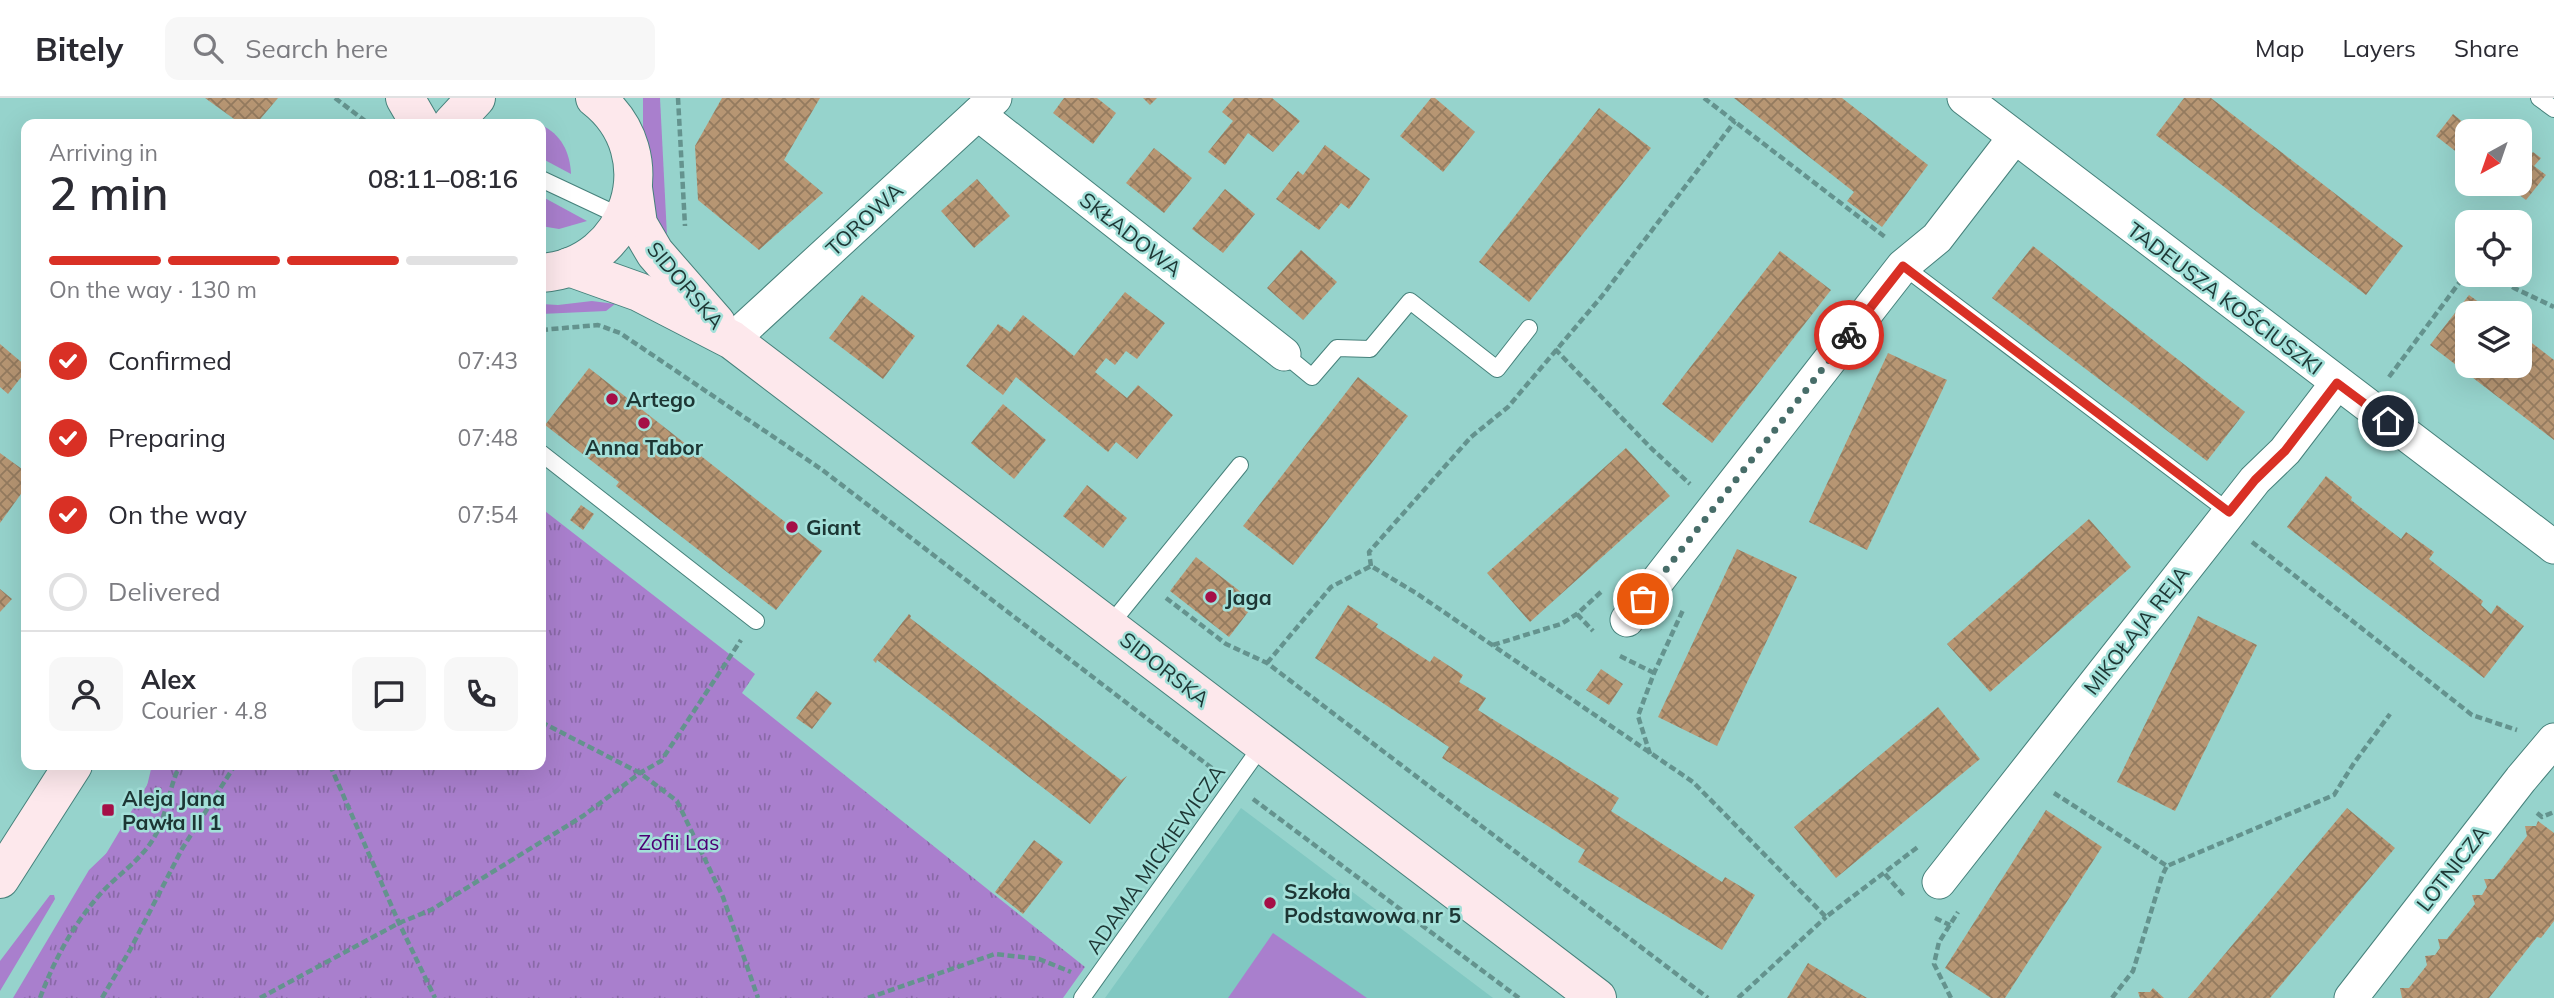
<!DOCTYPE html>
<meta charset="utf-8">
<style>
:root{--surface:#fff;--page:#f7f7f7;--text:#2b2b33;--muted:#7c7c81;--line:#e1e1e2;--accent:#d93025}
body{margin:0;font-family:Mulish,sans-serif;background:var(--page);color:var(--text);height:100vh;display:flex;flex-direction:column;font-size:26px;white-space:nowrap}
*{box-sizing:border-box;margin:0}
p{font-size:23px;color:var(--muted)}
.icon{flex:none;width:38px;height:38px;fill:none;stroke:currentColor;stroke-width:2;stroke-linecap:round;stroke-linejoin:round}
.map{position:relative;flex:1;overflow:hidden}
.panel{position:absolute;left:21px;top:21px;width:525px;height:651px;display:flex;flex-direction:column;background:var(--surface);border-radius:14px;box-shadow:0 7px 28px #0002}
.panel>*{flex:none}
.needle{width:46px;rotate:220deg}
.buttons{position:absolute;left:2455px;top:21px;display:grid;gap:14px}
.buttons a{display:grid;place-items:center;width:77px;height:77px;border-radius:14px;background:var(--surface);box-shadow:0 7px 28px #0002;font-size:35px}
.pin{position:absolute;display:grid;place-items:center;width:60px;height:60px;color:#fff;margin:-30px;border:4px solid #fff;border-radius:50%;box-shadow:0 2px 7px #0007}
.courier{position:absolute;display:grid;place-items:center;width:70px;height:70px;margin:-35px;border:5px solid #d93025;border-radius:50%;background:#fff;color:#222;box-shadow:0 2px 9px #0007}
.overview em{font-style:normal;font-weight:600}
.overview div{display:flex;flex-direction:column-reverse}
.overview{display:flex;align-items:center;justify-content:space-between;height:119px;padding:0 28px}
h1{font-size:46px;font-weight:600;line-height:52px}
.bar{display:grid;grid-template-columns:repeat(4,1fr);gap:10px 7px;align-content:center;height:84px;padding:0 28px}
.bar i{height:9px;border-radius:5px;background:var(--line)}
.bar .current{background:var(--accent)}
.bar p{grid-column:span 4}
.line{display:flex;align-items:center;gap:18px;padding:0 28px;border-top:2px solid var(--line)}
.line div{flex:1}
.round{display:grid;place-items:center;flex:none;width:74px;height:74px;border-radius:14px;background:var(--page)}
ol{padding:0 28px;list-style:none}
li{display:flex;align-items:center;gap:21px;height:77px}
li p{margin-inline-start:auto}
li .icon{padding:7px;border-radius:50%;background:var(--accent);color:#fff;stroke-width:4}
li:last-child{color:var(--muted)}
li i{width:38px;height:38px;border:4px solid var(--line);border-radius:50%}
header{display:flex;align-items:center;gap:42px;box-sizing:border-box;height:98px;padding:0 35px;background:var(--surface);border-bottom:2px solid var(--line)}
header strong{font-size:33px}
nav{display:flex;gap:38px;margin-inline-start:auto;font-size:24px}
.search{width:490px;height:63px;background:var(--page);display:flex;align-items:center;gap:18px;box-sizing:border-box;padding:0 24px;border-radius:14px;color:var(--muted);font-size:26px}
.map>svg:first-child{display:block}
.built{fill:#81c8c2}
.grass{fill:#a97fcd}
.park{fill:url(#park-tufts)}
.building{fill:url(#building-cross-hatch)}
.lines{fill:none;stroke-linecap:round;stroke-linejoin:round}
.lane-casing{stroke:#46817b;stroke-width:18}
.street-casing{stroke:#46817b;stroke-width:35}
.secondary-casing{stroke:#46817b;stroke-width:40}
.path{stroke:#64938e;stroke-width:4.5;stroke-dasharray:7 3.5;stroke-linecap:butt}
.lane{stroke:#fff;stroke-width:16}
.street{stroke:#fff;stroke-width:33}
.secondary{stroke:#fde8ec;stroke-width:38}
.done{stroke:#476d69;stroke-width:7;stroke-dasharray:0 12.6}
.route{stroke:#d93025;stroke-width:9}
.poi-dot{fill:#a50f47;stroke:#a3e0d9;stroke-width:2.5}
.labels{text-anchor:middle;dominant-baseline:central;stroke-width:5;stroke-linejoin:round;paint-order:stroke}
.street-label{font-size:21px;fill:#1d3634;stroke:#a3e0d9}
.poi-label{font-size:21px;font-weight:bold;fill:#1d3634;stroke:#a3e0d9;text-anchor:start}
.park-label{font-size:21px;fill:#4d0074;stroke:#a3e0d9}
</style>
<header>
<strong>Bitely</strong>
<div class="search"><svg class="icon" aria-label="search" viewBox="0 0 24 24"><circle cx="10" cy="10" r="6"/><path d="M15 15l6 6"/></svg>Search here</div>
<nav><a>Map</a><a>Layers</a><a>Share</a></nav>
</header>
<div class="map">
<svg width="2554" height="900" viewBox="0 0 2554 900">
<defs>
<pattern id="park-tufts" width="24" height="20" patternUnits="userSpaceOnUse" patternTransform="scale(1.75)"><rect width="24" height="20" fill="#a97fcd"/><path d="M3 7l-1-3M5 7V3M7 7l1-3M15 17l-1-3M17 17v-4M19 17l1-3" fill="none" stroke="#8969a7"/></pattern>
<pattern id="building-cross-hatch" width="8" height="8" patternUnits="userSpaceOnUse" patternTransform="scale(1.75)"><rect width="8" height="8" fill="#b79673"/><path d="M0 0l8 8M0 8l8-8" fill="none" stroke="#947b5f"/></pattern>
</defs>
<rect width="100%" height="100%" fill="#96d3cc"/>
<path class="built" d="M1241 710 1493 900H1105Z"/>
<g class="grass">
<path d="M643 0H660L667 138 656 131 643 38Z"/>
<path d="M505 21H520L539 26H489Z"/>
<path d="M541 27C561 36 570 54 571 76L541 60Z"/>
<path d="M541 98 587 123 559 131 541 128Z"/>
<path d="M592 203 615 206 606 213 541 216V206L558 207Z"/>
<path d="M152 667H171L30 900H13L89 772 114 748 147 688Z"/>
<path d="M50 797H54L55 801 52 806 0 893V863Z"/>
<path d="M1273 835 1367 900H1228Z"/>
</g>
<path class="park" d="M541 410 755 576 742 595 1085 869 1063 900H20L159 667H541Z"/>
<g class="building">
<path d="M205 0H278L256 26H241Z"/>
<path d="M722 0H820L784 62 823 95 759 152 698 102 695 48Z"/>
<path d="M1064 0H1097L1116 15 1093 46 1053 15Z"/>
<path d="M1143 0H1157L1150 7Z"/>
<path d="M1234 0H1272L1300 23 1273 54 1248 35 1225 67 1208 54 1233 23 1222 14Z"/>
<path d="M1431 0H1435L1475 34 1443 74 1400 38Z"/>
<path d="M1734 0H1842L1928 67 1882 129 1847 103 1854 94Z"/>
<path d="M2184 0H2211L2403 148 2366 197 2156 37Z"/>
<path d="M1599 10 1651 50 1529 204 1479 164Z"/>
<path d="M2453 16 2465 26 2461 32 2468 37V63L2436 38Z"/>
<path d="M1325 47 1370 81 1349 111 1341 105 1319 132 1276 101 1298 73 1303 77Z"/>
<path d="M1154 50 1192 80 1164 115 1126 85Z"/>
<path d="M2533 54 2541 60 2534 68 2546 77 2526 102 2505 86H2520V55L2527 61Z"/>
<path d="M977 81 1010 118 974 150 941 113Z"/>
<path d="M1225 91 1255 116 1223 155 1192 131Z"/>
<path d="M2033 148 2245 314 2207 363 1992 200Z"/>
<path d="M1301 152 1337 184 1303 222 1267 190Z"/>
<path d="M1780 153 1831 192 1712 345 1662 306Z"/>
<path d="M1125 194 1165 225 1137 261 1126 253 1115 267 1106 260 1095 274 1127 300 1138 287 1173 317 1137 361 1116 344 1108 354 1016 279 1003 297 966 268 998 226 1010 234 1023 217 1074 258Z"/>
<path d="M862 197 915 238 883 281 829 240Z"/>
<path d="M2469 197 2494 215H2468V268H2520V236L2554 262V342L2430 247Z"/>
<path d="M0 246 26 268V273L8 296 0 289Z"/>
<path d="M1888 255 1947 282 1867 452 1809 424Z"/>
<path d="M589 270 822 453 776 512 616 388 619 384 545 327Z"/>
<path d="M1358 279 1408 318 1293 467 1243 428Z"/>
<path d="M1003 306 1046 342 1014 381 971 345Z"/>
<path d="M1626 350 1670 398 1530 524 1487 475Z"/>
<path d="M0 355 26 374V389L0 425Z"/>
<path d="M2326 378 2352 399 2351 402 2401 441 2406 434 2434 454 2429 461 2483 503 2481 507 2491 516 2497 507 2524 528 2484 580 2287 429Z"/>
<path d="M1087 387 1127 420 1103 450 1063 418Z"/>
<path d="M581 407 594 416 583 432 570 422Z"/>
<path d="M2089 421 2131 469 1990 594 1947 546Z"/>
<path d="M1737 451 1797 479 1717 648 1658 619Z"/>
<path d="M1196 459 1255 505 1229 539 1170 493Z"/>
<path d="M0 491 12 501 0 514Z"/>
<path d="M1348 507 1378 526 1376 529 1430 564 1434 558 1463 577 1459 584 1486 600 1478 612 1619 700 1611 713 1722 784 1725 779 1755 797 1722 852 1578 764 1585 752 1442 660 1449 649 1315 560Z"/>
<path d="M909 516 911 518 910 520 1121 682 1127 678 1090 726 877 562 876 565 873 562Z"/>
<path d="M2198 518 2257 547 2175 713 2117 684Z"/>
<path d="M1601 571 1623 586 1609 607 1586 592Z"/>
<path d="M816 593 832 605 812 631 796 620Z"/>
<path d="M1938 609 1980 661 1836 780 1794 729Z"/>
<path d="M2347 710 2395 750 2270 900H2188Z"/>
<path d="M2046 712 2102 749 2005 900H1991L1945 870Z"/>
<path d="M2538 723 2554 735V823L2541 840 2537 839 2489 900H2402L2400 890H2409L2427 867 2425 858 2435 857 2440 850 2438 841H2447L2475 806 2472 797H2482L2487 789 2484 781H2494L2527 738 2525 728H2536Z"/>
<path d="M1034 742 1063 764 1023 816 995 794Z"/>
<path d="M1808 865 1867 900H1787Z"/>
<path d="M2153 890 2164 900H2140L2138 894H2150Z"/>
</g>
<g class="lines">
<g class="lane-casing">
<g id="lane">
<path d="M2539 0 2554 11"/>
<path d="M541 81 624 120"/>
<path d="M1903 168 2229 414"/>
<path d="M1284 256 1312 279 1337 250 1370 251 1410 203 1497 271 1529 230"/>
<path d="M541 355 756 523"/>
<path d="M1109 528 1240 367"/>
<path d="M1082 900 1263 646"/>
</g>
</g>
<g class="street-casing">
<g id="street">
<path d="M1964 0 2554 449"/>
<path d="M978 16 1284 256"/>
<path d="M732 242 995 0"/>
<path d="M1627 522 1903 168 1937 140 2014 40"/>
<path d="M1939 784 2255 382 2285 353 2337 285"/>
<path d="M2351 900 2521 681 2554 642"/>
</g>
</g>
<g class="secondary-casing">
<g id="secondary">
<path d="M405 0 420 26"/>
<path d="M452 26 476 0"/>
<path d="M633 90 638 126 655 155 716 225"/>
<path d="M569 169 639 194 732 242 1597 900"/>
<path d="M541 175C631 169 667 56 595 0"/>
<path d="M0 781 73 667"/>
</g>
</g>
<g class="path">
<path d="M335 0 369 26"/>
<path d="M678 0 685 128"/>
<path d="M1704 0 1885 139"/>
<path d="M2495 177 2514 190 2554 209"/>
<path d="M541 232 598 227 620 235 821 371 1213 671"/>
<path d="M1555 251 1651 350 1690 386"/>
<path d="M2389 279 2468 173"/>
<path d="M2252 444 2472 617 2517 632"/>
<path d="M1371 468 1369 454 1471 339 1508 309 1602 198 1735 23"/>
<path d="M1166 500 1226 546 1267 565 1708 900"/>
<path d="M1577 516 1593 533"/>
<path d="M1493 547 1561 526 1577 516 1602 493"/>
<path d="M1620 558 1654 575"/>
<path d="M1267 565 1331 489 1371 468 1416 495 1693 684 1826 819 1919 748"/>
<path d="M541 624 640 675 677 703 723 799 758 900"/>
<path d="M1650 656 1638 618 1654 575 1683 512"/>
<path d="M330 667 399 825 435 900"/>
<path d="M2054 695 2167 768 2334 697 2354 665 2390 616"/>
<path d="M1253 701 1519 900"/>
<path d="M2537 715 2542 719 2554 714"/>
<path d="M1885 776 1905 799"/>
<path d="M1935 820 1950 827"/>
<path d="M40 900C55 860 74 825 103 793 119 776 139 763 152 743 167 720 168 691 180 667"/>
<path d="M102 900 130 852 182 751 235 667"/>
<path d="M260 900 399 825 431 812 583 718 640 675 661 663 741 542"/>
<path d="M868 900 995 856 1039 861 1071 874"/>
<path d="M1738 900 1826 819"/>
<path d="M1951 900 1934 866 1939 844 1958 814"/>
<path d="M2112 900 2133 873 2162 778 2167 768"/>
</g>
<use href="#lane" class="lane"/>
<use href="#street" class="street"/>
<use href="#secondary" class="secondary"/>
</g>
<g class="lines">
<path class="done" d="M1643 501 1849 237"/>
<path class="route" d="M1849 237 1903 168 2229 414 2255 382 2285 353 2337 285 2388 323"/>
</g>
<g class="poi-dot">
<circle cx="612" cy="301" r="7"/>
<circle cx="644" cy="325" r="7"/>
<circle cx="792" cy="429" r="7"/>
<circle cx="1211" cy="499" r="7"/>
<rect x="101" y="705" width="14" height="14" rx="3.5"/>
<circle cx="1270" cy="805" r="7"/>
</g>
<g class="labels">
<g class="street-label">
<text transform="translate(864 121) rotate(-43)">TOROWA</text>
<text transform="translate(1131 136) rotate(38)">SKŁADOWA</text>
<text transform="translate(686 187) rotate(50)">SIDORSKA</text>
<text transform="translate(2225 200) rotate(37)">TADEUSZA KOŚCIUSZKI</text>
<text transform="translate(2136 532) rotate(-52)">MIKOŁAJA REJA</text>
<text transform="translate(1165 571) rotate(38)">SIDORSKA</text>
<text transform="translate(1155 761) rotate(-55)">ADAMA MICKIEWICZA</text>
<text transform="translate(2452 770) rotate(-52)">LOTNICZA</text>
</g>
<g class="poi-label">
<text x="626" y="301">Artego</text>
<text x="644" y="349" text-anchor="middle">Anna Tabor</text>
<text x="806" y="429">Giant</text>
<text x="1225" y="499">Jaga</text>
<text x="122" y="700">Aleja Jana<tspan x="122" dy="24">Pawła II 1</tspan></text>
<text x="1284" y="793">Szkoła<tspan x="1284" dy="24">Podstawowa nr 5</tspan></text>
</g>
<g class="park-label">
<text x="679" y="744">Zofii Las</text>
</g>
</g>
</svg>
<div class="buttons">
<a><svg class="needle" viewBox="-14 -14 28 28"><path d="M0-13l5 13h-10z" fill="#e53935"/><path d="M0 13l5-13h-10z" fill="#7c7c81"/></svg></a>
<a><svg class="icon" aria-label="locate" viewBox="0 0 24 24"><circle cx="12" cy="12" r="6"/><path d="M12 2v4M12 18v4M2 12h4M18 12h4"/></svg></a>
<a><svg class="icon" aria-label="layers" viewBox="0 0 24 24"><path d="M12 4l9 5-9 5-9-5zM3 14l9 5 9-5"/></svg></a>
</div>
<div class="pin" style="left:1643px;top:501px;background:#ea580c"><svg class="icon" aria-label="bag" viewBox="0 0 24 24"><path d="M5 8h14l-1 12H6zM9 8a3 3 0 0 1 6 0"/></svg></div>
<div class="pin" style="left:2388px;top:323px;background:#1f2937"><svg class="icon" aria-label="home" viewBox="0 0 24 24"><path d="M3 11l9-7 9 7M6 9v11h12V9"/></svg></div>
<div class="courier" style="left:1849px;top:237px"><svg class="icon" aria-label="bike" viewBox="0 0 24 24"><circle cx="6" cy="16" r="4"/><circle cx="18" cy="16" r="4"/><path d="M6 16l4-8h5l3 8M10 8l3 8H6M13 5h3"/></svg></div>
<section class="panel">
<div class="overview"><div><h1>2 min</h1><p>Arriving in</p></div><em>08:11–08:16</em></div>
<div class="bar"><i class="current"></i><i class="current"></i><i class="current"></i><i></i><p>On the way · 130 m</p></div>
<ol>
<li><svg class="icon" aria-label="check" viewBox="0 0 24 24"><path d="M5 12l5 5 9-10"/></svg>Confirmed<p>07:43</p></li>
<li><svg class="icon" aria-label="check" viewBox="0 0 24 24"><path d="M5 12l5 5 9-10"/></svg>Preparing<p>07:48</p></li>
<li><svg class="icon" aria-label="check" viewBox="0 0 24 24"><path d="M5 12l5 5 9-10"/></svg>On the way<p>07:54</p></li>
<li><i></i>Delivered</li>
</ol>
<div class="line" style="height:126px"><a class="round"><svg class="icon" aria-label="person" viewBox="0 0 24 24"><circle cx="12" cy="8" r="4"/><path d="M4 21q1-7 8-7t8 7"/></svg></a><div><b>Alex</b><p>Courier · 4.8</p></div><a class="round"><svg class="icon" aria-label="chat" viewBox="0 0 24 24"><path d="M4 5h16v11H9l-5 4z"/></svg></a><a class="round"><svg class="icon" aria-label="phone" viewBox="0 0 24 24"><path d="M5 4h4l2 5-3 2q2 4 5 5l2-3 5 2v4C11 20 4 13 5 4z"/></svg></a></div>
</section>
</div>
